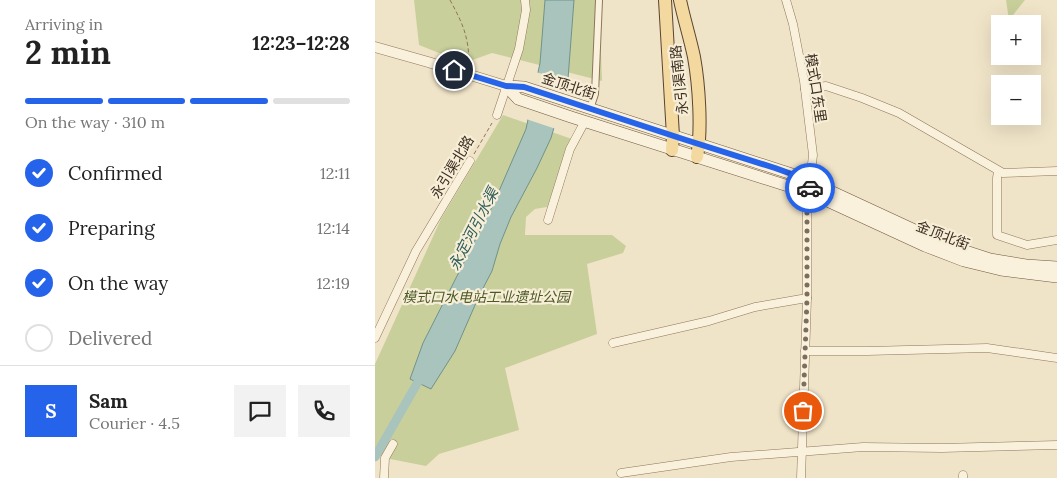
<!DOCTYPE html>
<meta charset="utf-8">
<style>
:root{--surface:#fff;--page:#f2f2f2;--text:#222;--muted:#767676;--line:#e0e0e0;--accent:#2563eb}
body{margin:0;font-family:Lora,"Noto Sans SC",serif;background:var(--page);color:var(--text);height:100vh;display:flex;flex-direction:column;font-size:19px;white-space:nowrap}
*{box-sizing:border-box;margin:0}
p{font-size:16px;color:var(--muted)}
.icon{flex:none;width:28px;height:28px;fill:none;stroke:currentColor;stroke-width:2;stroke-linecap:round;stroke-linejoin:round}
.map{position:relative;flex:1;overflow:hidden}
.drawer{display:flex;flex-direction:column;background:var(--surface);width:375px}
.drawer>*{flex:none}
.tools{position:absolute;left:616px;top:15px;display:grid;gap:10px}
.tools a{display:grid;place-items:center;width:50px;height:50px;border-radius:0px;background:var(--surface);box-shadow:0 5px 20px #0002;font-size:25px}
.pin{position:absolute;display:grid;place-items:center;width:42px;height:42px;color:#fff;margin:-21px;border:2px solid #fff;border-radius:50%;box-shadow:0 1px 5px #0007}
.courier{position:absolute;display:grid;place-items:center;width:50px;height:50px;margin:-25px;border:4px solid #2563eb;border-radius:50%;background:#fff;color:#222;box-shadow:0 1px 6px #0007}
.headline em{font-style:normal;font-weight:800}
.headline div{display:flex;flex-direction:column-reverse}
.headline{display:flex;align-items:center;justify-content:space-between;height:85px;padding:0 25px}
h1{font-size:32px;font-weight:800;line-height:38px}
.bar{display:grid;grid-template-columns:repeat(4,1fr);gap:8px 5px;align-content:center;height:60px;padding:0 25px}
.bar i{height:6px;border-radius:4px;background:var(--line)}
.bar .current{background:var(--accent)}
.bar p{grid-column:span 4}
.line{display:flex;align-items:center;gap:12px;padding:0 25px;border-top:1px solid var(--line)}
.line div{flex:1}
.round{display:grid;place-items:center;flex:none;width:52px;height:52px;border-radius:0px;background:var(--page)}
ol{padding:0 25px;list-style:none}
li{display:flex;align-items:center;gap:15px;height:55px}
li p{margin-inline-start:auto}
li .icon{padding:5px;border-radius:50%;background:var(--accent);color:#fff;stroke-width:4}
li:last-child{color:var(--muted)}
li i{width:28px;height:28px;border:2px solid var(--line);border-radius:50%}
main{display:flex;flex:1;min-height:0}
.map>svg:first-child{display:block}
.green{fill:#c9cf9b}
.water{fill:#a9c4bc;stroke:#6f938a}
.pier{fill:#f0e4c8}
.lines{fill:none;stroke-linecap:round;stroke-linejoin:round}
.canal{stroke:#a9c4bc;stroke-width:9}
.pedestrian-casing{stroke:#8d765c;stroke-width:8}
.minor-casing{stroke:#8d765c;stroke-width:9}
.tertiary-casing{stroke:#8d765c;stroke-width:11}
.secondary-casing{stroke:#6f573f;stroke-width:12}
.primary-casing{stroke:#5b4430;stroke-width:14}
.path{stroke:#8d765c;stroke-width:1;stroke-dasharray:4 2.5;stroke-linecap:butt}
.pedestrian{stroke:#faf1dc;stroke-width:6}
.minor{stroke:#faf1dc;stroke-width:8}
.tertiary{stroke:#faf1dc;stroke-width:10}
.secondary{stroke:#faf1dc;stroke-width:11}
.primary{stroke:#f3d9a0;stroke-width:12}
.done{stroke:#7c6e5b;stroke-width:5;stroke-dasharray:0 9}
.route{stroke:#2563eb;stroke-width:6}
.labels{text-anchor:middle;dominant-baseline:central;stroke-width:4.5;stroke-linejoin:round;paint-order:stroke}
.street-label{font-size:14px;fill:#3d2e20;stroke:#f7eed8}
.park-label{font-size:14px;font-style:italic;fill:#4d5a26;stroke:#f7eed8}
.water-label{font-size:15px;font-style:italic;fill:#2f5d5a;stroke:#f7eed8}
</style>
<main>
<section class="drawer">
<div class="headline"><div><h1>2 min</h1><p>Arriving in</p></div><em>12:23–12:28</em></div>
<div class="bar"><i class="current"></i><i class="current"></i><i class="current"></i><i></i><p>On the way · 310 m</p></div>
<ol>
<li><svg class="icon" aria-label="check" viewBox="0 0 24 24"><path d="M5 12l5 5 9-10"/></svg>Confirmed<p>12:11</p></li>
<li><svg class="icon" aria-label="check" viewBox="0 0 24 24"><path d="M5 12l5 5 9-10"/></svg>Preparing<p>12:14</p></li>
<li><svg class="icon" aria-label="check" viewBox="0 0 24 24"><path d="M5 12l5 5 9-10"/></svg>On the way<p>12:19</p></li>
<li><i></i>Delivered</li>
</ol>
<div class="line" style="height:90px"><b class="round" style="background:var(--accent);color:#fff">S</b><div><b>Sam</b><p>Courier · 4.5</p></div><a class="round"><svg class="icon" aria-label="chat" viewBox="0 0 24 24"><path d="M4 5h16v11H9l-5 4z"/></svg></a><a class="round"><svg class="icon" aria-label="phone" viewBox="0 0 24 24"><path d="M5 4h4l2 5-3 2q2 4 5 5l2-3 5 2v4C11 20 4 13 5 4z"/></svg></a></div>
</section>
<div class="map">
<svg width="682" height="478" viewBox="0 0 682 478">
<rect width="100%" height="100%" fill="#f0e4c8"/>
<g class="green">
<path d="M39 0H224L227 81 117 53 89 63 44 45Z"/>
<path d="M631 0H650L634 20Z"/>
<path d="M128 115 197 139 172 207 160 209 151 217 150 235H237L251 246 248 253 212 264 222 334 130 368 144 430 64 454 51 466 10 458 0 453V364L66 219Z"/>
</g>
<path class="water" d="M170 0H199L193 79 176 138 162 168 136 217 125 244 117 271 104 296 80 351 56 389 35 379 48 343 117 207 151 129 165 63Z"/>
<path class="pier" d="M161 72 194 83 181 129 151 119Z"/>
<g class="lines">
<path class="canal" d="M0 457 48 373"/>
<g class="pedestrian-casing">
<path id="pedestrian" d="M215 109 220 94 224 0"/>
</g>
<g class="minor-casing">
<g id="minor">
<path d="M411 0 418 24 429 81 438 155 432 207V298L426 478"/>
<path d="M430 89 451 86 487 98 524 113 628 173 682 171"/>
<path d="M122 115 144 49 151 10 150 0"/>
<path d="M623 171 622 178V235L652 245 682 240"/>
<path d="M173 220 195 149 210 121"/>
<path d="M0 338 41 251 95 161"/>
<path d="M238 343 334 321 380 307 432 298"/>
<path d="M430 351H492L612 348 682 358"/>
<path d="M246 473 356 457 488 447 567 448 682 445"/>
<path d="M588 475V478"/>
<path d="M9 478 10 458 18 444"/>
</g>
</g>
<g class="tertiary-casing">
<path id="tertiary" d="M0 47 53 62 131 86"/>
</g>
<g class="secondary-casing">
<g id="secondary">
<path d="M131 86 143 99 196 117 435 193 550 246 589 261 626 270 682 277"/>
<path d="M131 86 149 87 423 176 572 245 615 259 651 265 682 267"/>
</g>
</g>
<g class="primary-casing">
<g id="primary">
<path d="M290 0 298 136 297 150"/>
<path d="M305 0C309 19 315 38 319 57 324 85 327 129 322 157"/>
</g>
</g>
<g class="path">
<path d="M75 0C88 24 94 37 94 65"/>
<path d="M99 154 117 123"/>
</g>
<use href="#pedestrian" class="pedestrian"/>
<use href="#minor" class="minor"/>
<use href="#tertiary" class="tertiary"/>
<use href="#secondary" class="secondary"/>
<use href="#primary" class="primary"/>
</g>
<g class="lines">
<path class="done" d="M428 411 432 298V207L435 188"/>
<path class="route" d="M79 70 131 86 149 87 311 140 400 168 436 181 435 188"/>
</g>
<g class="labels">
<g class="street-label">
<text transform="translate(304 80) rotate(-96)">永引渠南路</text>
<text transform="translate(194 86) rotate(18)">金顶北街</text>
<text transform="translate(441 88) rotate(81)">模式口东里</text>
<text transform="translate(77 167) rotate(-59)">永引渠北路</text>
<text transform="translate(568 235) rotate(21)">金顶北街</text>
</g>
<g class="park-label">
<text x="111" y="297">模式口水电站工业遗址公园</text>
</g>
<g class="water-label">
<text transform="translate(98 229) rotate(-63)">永定河引水渠</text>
</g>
</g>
</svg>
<div class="tools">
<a>+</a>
<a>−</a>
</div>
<div class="pin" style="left:428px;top:411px;background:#ea580c"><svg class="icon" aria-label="bag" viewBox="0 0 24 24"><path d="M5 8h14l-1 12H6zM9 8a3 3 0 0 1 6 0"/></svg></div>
<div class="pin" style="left:79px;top:70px;background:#1f2937"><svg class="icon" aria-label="home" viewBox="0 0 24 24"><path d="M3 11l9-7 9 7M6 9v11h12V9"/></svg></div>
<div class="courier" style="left:435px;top:188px"><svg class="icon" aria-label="car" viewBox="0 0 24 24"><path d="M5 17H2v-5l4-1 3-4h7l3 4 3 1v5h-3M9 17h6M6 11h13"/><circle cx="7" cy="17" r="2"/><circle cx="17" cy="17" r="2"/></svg></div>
</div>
</main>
